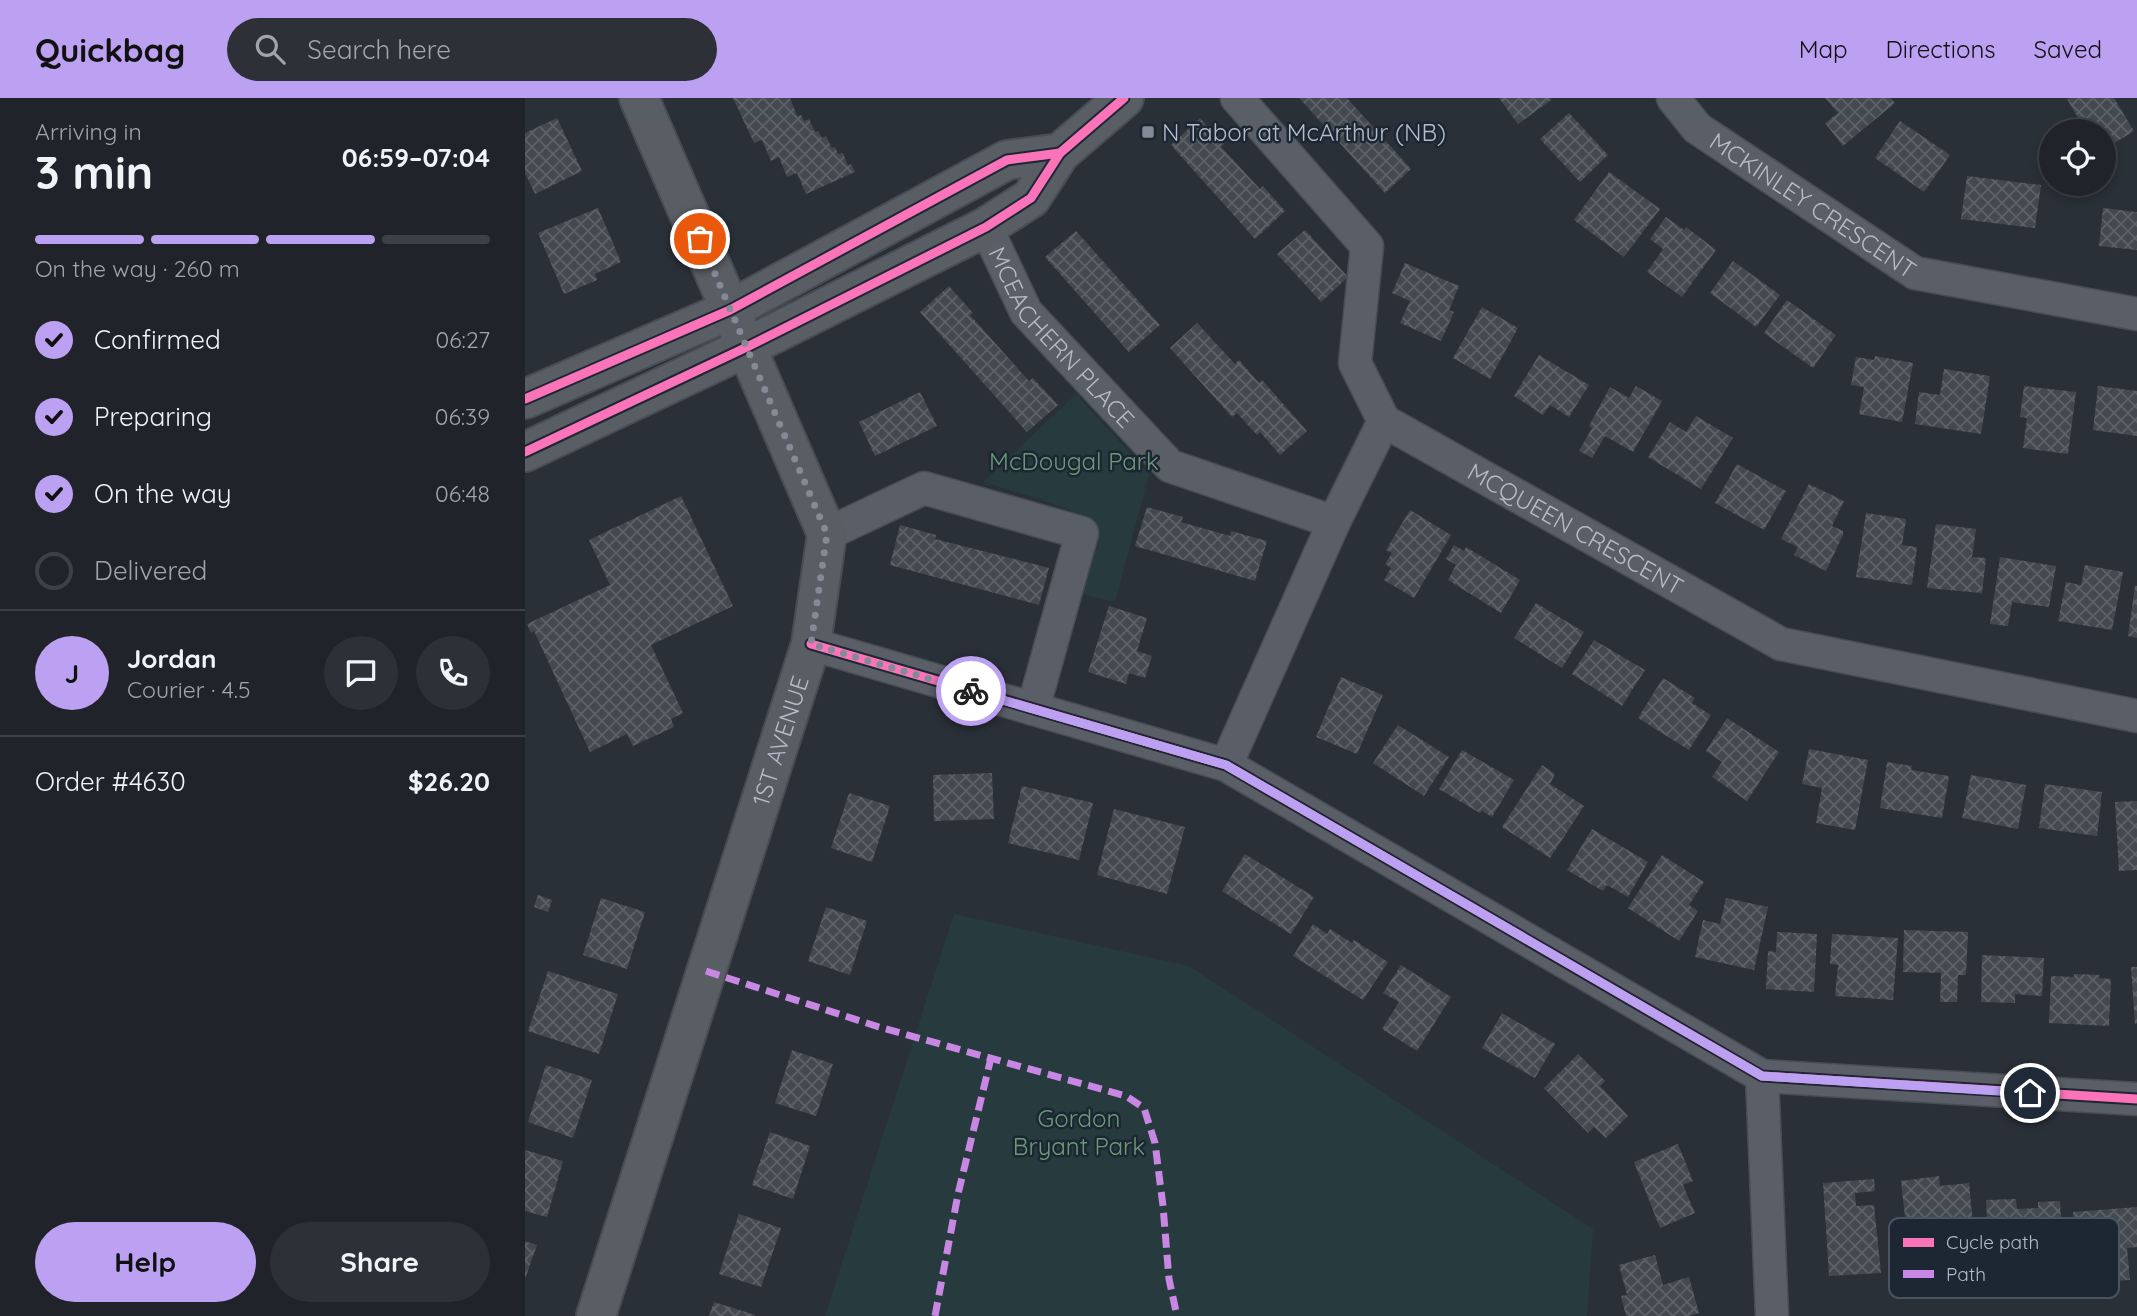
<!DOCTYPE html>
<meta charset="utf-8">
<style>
:root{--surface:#20242a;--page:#2d3036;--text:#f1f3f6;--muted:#a2a4a8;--line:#3d4147;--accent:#bca0f2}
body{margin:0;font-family:Quicksand,sans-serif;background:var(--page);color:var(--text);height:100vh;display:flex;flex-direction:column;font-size:26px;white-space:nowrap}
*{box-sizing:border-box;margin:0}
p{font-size:23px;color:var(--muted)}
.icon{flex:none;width:38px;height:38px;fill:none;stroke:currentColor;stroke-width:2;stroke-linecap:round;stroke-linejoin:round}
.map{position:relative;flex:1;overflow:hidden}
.sheet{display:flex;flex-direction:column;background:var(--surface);width:525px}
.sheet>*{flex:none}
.tools{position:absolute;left:1514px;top:21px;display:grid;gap:14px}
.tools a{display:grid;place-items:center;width:77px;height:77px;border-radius:50%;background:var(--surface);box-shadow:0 4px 10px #0003,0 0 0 2px var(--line);font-size:35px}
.pin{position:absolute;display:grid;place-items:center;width:60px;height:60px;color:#fff;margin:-30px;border:4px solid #fff;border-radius:50%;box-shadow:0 2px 7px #0007}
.courier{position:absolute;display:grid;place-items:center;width:70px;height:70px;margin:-35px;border:5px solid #bca0f2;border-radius:50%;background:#fff;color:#222;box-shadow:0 2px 9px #0007}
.head em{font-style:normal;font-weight:700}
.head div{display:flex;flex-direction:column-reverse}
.head{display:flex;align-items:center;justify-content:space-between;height:119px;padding:0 35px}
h1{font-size:46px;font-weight:700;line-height:52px}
.bar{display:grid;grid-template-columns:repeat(4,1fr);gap:10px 7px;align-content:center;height:84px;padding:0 35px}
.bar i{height:9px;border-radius:5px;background:var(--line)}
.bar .current{background:var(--accent)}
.bar p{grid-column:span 4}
.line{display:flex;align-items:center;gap:18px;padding:0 35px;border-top:2px solid var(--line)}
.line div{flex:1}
.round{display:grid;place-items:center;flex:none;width:74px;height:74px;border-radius:37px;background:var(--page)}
ol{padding:0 35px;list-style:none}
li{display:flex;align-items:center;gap:21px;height:77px}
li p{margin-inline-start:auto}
li .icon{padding:7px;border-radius:50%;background:var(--accent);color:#111;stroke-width:4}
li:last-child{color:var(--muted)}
li i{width:38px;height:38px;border:4px solid var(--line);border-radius:50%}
.primary-button{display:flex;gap:14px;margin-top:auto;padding:14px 35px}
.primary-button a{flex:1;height:80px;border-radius:42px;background:var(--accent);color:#111;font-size:28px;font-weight:700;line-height:80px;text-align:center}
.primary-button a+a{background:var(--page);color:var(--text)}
header{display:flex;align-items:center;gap:42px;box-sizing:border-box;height:98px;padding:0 35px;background:var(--accent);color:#111}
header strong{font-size:33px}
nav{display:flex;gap:38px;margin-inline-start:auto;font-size:24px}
.search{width:490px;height:63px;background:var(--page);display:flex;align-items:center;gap:18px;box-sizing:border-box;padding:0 24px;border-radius:38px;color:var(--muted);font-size:26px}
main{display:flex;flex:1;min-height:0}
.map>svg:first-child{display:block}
.park{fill:#273a3e}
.building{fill:url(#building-cross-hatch)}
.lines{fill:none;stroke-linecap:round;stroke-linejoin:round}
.street-casing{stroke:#484c53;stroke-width:35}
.secondary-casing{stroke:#484c53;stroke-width:42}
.street{stroke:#5a5e66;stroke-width:32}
.secondary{stroke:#595d64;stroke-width:38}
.quiet{stroke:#c787e3;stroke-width:7;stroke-dasharray:14 7;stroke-linecap:butt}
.cycleway-casing{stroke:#1d2633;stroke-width:13}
.cycleway{stroke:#fb73b8;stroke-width:9}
.done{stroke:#848b96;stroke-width:7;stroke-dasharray:0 12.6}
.route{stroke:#bca0f2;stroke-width:9}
.poi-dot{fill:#848b96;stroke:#1d2633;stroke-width:2.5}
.labels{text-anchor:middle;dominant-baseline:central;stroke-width:5;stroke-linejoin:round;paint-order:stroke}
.poi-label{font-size:24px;fill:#b4bcc9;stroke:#1d2633;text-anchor:start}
.street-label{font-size:24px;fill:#b4bcc9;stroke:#1d2633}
.park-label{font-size:24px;fill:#6b9a76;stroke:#1d2633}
.key{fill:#1d2633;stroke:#4a5360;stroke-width:2}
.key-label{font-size:19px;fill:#b4bcc9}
</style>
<header>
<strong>Quickbag</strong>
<div class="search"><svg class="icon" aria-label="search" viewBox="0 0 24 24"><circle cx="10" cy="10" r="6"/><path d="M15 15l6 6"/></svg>Search here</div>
<nav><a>Map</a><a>Directions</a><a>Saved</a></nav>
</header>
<main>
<section class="sheet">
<div class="head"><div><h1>3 min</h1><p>Arriving in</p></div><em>06:59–07:04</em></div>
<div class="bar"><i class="current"></i><i class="current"></i><i class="current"></i><i></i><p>On the way · 260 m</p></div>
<ol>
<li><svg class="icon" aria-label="check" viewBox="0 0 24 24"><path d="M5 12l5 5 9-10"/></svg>Confirmed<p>06:27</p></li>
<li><svg class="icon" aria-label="check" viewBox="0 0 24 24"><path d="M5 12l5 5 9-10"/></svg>Preparing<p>06:39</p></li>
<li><svg class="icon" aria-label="check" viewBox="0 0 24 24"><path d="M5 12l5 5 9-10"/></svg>On the way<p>06:48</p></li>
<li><i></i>Delivered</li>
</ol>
<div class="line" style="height:126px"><b class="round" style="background:var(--accent);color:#111">J</b><div><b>Jordan</b><p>Courier · 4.5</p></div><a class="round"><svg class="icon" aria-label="chat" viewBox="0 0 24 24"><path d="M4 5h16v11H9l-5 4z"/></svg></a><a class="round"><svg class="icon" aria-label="phone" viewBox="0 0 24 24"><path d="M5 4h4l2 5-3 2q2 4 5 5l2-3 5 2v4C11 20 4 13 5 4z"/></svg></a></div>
<div class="line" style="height:91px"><div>Order #4630</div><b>$26.20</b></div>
<div class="primary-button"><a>Help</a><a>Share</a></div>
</section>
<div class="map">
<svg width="1612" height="1218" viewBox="0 0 1612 1218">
<defs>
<pattern id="building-cross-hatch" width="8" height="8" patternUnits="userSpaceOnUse" patternTransform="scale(1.75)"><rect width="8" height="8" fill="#444950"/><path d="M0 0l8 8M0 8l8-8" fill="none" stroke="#5d6168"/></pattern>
</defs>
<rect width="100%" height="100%" fill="#2a3038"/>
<g class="park">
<path d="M551 296 624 376 590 504 556 496 558 425 546 413 518 402 458 384Z"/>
<path d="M429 816 664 868 1068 1131 1062 1218H300Z"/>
</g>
<g class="building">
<path d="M208 0H265L272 18 276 17 279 23 284 21 290 34 293 33 297 40 301 38 307 50 310 49 313 56 318 55 323 68 326 66 330 74 281 96 272 75 262 79 254 59 246 63 237 42 229 45Z"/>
<path d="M774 0H822L886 71 860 95Z"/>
<path d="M974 0H1025L1026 2 993 26Z"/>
<path d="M1300 0H1366L1370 5 1318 48 1300 25 1313 15Z"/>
<path d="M1545 0H1589L1609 33 1578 52V33H1561L1542 1Z"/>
<path d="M1044 15 1083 57 1055 84 1015 41Z"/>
<path d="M32 20 57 73 10 96 0 75V35Z"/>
<path d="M675 20 699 46 696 49 735 91 738 88 760 113 730 141 646 47Z"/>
<path d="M1375 23 1425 57 1399 94 1350 60Z"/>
<path d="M1084 74 1135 111 1099 159 1049 122Z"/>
<path d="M1442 78 1516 87 1510 130 1436 121Z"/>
<path d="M73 110 96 164 70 176 72 182 39 196 13 135Z"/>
<path d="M1578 110 1612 114V152L1574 148Z"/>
<path d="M1141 119 1159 132 1161 129 1191 152 1157 199 1122 174 1138 151 1125 141Z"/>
<path d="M780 132 823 179 796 204 752 156Z"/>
<path d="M551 133 635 227 604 254 520 159Z"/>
<path d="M1208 163 1255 197 1231 229 1185 195Z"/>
<path d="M880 165 934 188 924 212 929 214 916 243 875 225 885 203 867 195Z"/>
<path d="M424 188 448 215 445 217 504 283 508 280 533 307 502 334 395 214Z"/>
<path d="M1262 202 1311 237 1288 270 1239 235Z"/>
<path d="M957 209 993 230 965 281 928 260Z"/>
<path d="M672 225 710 266 714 262 734 285 737 282 782 333 755 357 735 334 732 337 712 315 707 319 645 250Z"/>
<path d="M1014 257 1064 287 1044 319 1025 307 1018 317 989 298Z"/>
<path d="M1350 258 1388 265 1377 324 1334 316 1339 289 1326 287 1331 259 1349 262Z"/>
<path d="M1419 271 1465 278 1456 336 1390 326 1394 294 1415 297Z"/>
<path d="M1111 288 1137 303 1108 354 1080 338 1067 360 1054 353 1067 330 1064 328 1085 289 1104 300Z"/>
<path d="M1499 288 1551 294 1543 356 1498 350 1502 320 1495 319Z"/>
<path d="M1573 288 1612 293V338L1568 332Z"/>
<path d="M395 294 412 328 350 358 334 324Z"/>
<path d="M1171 318 1208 340 1176 391 1123 359 1145 324 1161 334Z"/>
<path d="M1212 366 1261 393 1239 432 1190 405Z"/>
<path d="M1284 386 1319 403 1307 428 1318 433V437L1301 473 1269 457 1273 449 1256 441Z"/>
<path d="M156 398 208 508 126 547 158 615 146 621 149 629 108 648 102 636 65 654 9 533 6 535 2 526 85 487 64 442Z"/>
<path d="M622 409 658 419 656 424 705 438 706 433 742 443 730 483 610 448Z"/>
<path d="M885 412 926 437 889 500 859 482 866 470 860 466 867 455 861 452Z"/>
<path d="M1341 415 1381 421 1377 447 1392 449 1387 487 1331 479Z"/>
<path d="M1411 426 1451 431 1447 459 1461 460 1457 495 1402 490Z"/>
<path d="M375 427 411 437 410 441 524 470 514 507 365 467Z"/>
<path d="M929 447 939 453 941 449 995 482 976 515 923 482 931 467 921 461Z"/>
<path d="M1475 459 1531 468 1524 509 1487 504 1483 528 1465 526Z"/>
<path d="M1560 467 1598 474 1587 532 1533 523 1541 484 1556 487Z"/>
<path d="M1610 488H1612V540L1603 538Z"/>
<path d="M1011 505 1059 534 1037 570 989 540Z"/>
<path d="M584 508 622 520 612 553 627 558 620 580 604 575 601 586 563 574Z"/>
<path d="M1069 542 1120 572 1097 608 1047 576Z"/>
<path d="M816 579 858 597 832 656 791 639Z"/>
<path d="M1138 580 1170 600 1167 605 1186 617 1164 652 1113 620Z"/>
<path d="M1202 620 1254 654 1222 703 1187 679 1197 664 1181 653Z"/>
<path d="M873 627 924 659 899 698 848 665Z"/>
<path d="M1284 651 1343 662 1330 732 1291 725 1297 690 1277 686Z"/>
<path d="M937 652 989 682 967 719 957 713 955 715 914 691Z"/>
<path d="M1362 664 1387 668 1386 672 1424 678 1417 720 1355 710Z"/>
<path d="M1017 667 1030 676 1025 686 1059 708 1025 760 977 729Z"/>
<path d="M467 675 469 721 409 723 408 677Z"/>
<path d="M1446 677 1501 687 1493 731 1437 720Z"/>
<path d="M1520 686 1577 694 1572 738 1514 730Z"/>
<path d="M497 688 568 705 554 762 483 745Z"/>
<path d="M324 695 365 708 347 764 306 750Z"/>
<path d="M1612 703V772L1594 773 1590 704Z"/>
<path d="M589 711 660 729 642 796 572 777Z"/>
<path d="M1067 731 1123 764 1103 799 1082 787 1078 793 1042 772Z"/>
<path d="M720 756 789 799 766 836 697 793Z"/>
<path d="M1137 757 1179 784 1164 807 1173 813 1154 843 1103 810Z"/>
<path d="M13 797 27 802 23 814 9 809Z"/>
<path d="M76 800 120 814 102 871 58 857Z"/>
<path d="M1201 800 1243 809 1229 872 1170 859 1178 822 1195 826Z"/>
<path d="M301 809 342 823 325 877 283 863Z"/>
<path d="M788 826 802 836 805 831 827 845 829 842 863 864 838 902 768 858Z"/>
<path d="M1379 832 1443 834 1441 877H1433L1432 904H1415L1416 875 1378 874Z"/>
<path d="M1252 834 1292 836 1289 894 1241 891 1243 853 1251 854Z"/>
<path d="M1307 836 1373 840 1368 902 1310 898 1313 867 1305 866Z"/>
<path d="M1457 857 1519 860 1517 898 1490 896V905L1456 904Z"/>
<path d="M876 867 926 899 892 953 857 931 874 904 858 895Z"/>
<path d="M1606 869H1612V925L1610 926Z"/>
<path d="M23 873 93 896 74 956 3 933Z"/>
<path d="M1549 876 1575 877 1574 880 1586 881 1584 928 1524 925 1526 878 1549 879Z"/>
<path d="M977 915 1030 946 1010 980 957 950Z"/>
<path d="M267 952 308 966 291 1018 250 1005Z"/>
<path d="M1053 956 1080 983 1075 988 1103 1018 1081 1040 1069 1029 1063 1035 1019 990Z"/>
<path d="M21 967 67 982 48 1040 3 1024Z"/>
<path d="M245 1034 285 1048 268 1101 227 1087Z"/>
<path d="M1153 1046 1168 1083 1158 1087 1170 1115 1135 1130 1109 1064Z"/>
<path d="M0 1052 38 1063 22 1119 0 1113Z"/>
<path d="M1414 1078 1415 1088 1444 1085 1448 1125 1423 1128V1132L1382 1137 1376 1083Z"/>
<path d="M1349 1081 1350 1093 1330 1095 1331 1108 1349 1107 1356 1175 1304 1178 1298 1085Z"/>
<path d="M1491 1101 1492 1111 1513 1110V1104L1535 1103 1537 1137 1521 1138 1522 1153 1464 1156 1461 1102Z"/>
<path d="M1612 1109V1149L1602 1150 1605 1182 1560 1185 1558 1156H1552L1548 1114Z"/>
<path d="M214 1116 256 1130 236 1189 194 1176Z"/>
<path d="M0 1143 12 1147 0 1181Z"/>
<path d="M1130 1157 1138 1187 1164 1179 1174 1215 1165 1218H1101L1096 1198 1102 1197 1094 1167Z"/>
<path d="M189 1204 230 1217V1218H184Z"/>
</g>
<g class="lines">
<g class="street-casing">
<g id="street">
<path d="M712 0 842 148 830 265 859 323"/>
<path id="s1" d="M1148 0 1172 30 1390 175 1612 216"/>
<path id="s2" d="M461 129 501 214 645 368 809 424"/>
<path id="s3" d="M859 323 1256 546 1612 618"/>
<path d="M302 436 399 390 557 435 508 611"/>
<path d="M286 546 701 667 1237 978 1612 1001"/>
<path d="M701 667 809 424 859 323"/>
<path d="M1237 978 1247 1218"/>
</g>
</g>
<g class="secondary-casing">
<g id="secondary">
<path d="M0 301 205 212 482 62 535 55"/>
<path d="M0 354 222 249 461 129 506 100 535 55 599 0"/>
<path id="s4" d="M71 1218 286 546 302 436 114 0"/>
</g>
</g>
<use href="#street" class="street"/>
<use href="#secondary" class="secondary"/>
<g class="quiet">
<path d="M181 873 354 929 601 998 619 1010 630 1045 638 1108 644 1181 652 1218"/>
<path d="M410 1218 433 1096 466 960"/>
</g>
<g class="cycleway-casing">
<g id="cycleway">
<path d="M0 301 205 212 482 62 535 55"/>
<path d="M0 354 222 249 461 129 506 100 535 55 599 0"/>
<path d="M286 546 701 667 1237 978 1612 1001"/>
</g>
</g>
<use href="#cycleway" class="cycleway"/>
</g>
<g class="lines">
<path class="done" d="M175 141 302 436 286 546 446 593"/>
<path class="route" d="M446 593 701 667 1237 978 1505 995"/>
</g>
<rect class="poi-dot" x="616" y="27" width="14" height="14" rx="3.5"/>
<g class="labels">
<g class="poi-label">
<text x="637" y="34">N Tabor at McArthur (NB)</text>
</g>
<g class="street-label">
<text stroke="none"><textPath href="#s1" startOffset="178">MCKINLEY CRESCENT</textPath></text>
<text stroke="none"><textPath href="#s2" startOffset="135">MCEACHERN PLACE</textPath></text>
<text stroke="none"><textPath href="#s3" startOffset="220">MCQUEEN CRESCENT</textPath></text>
<text stroke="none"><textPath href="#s4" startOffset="604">1ST AVENUE</textPath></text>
</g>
<g class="park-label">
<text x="549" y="363">McDougal Park</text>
<text x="554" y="1020">Gordon<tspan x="554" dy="28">Bryant Park</tspan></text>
</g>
</g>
<rect x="1364" y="1120" width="230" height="80" rx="10" class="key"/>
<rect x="1378" y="1140" width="31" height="9" fill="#fb73b8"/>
<rect x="1378" y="1172" width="31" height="8" fill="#c787e3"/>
<g class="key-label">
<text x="1421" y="1151">Cycle path</text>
<text x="1421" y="1183">Path</text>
</g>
</svg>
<div class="tools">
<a><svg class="icon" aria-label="locate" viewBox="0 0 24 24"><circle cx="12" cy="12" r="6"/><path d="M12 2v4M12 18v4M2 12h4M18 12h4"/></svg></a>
</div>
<div class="pin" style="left:175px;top:141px;background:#ea580c"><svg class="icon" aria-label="bag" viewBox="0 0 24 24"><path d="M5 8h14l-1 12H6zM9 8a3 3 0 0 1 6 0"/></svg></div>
<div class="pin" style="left:1505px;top:995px;background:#1f2937"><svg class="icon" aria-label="home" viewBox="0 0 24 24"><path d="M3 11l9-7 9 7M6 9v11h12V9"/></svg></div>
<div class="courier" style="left:446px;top:593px"><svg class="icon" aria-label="bike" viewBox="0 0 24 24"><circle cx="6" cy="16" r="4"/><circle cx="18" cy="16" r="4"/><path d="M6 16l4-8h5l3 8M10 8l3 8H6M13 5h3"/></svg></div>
</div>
</main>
